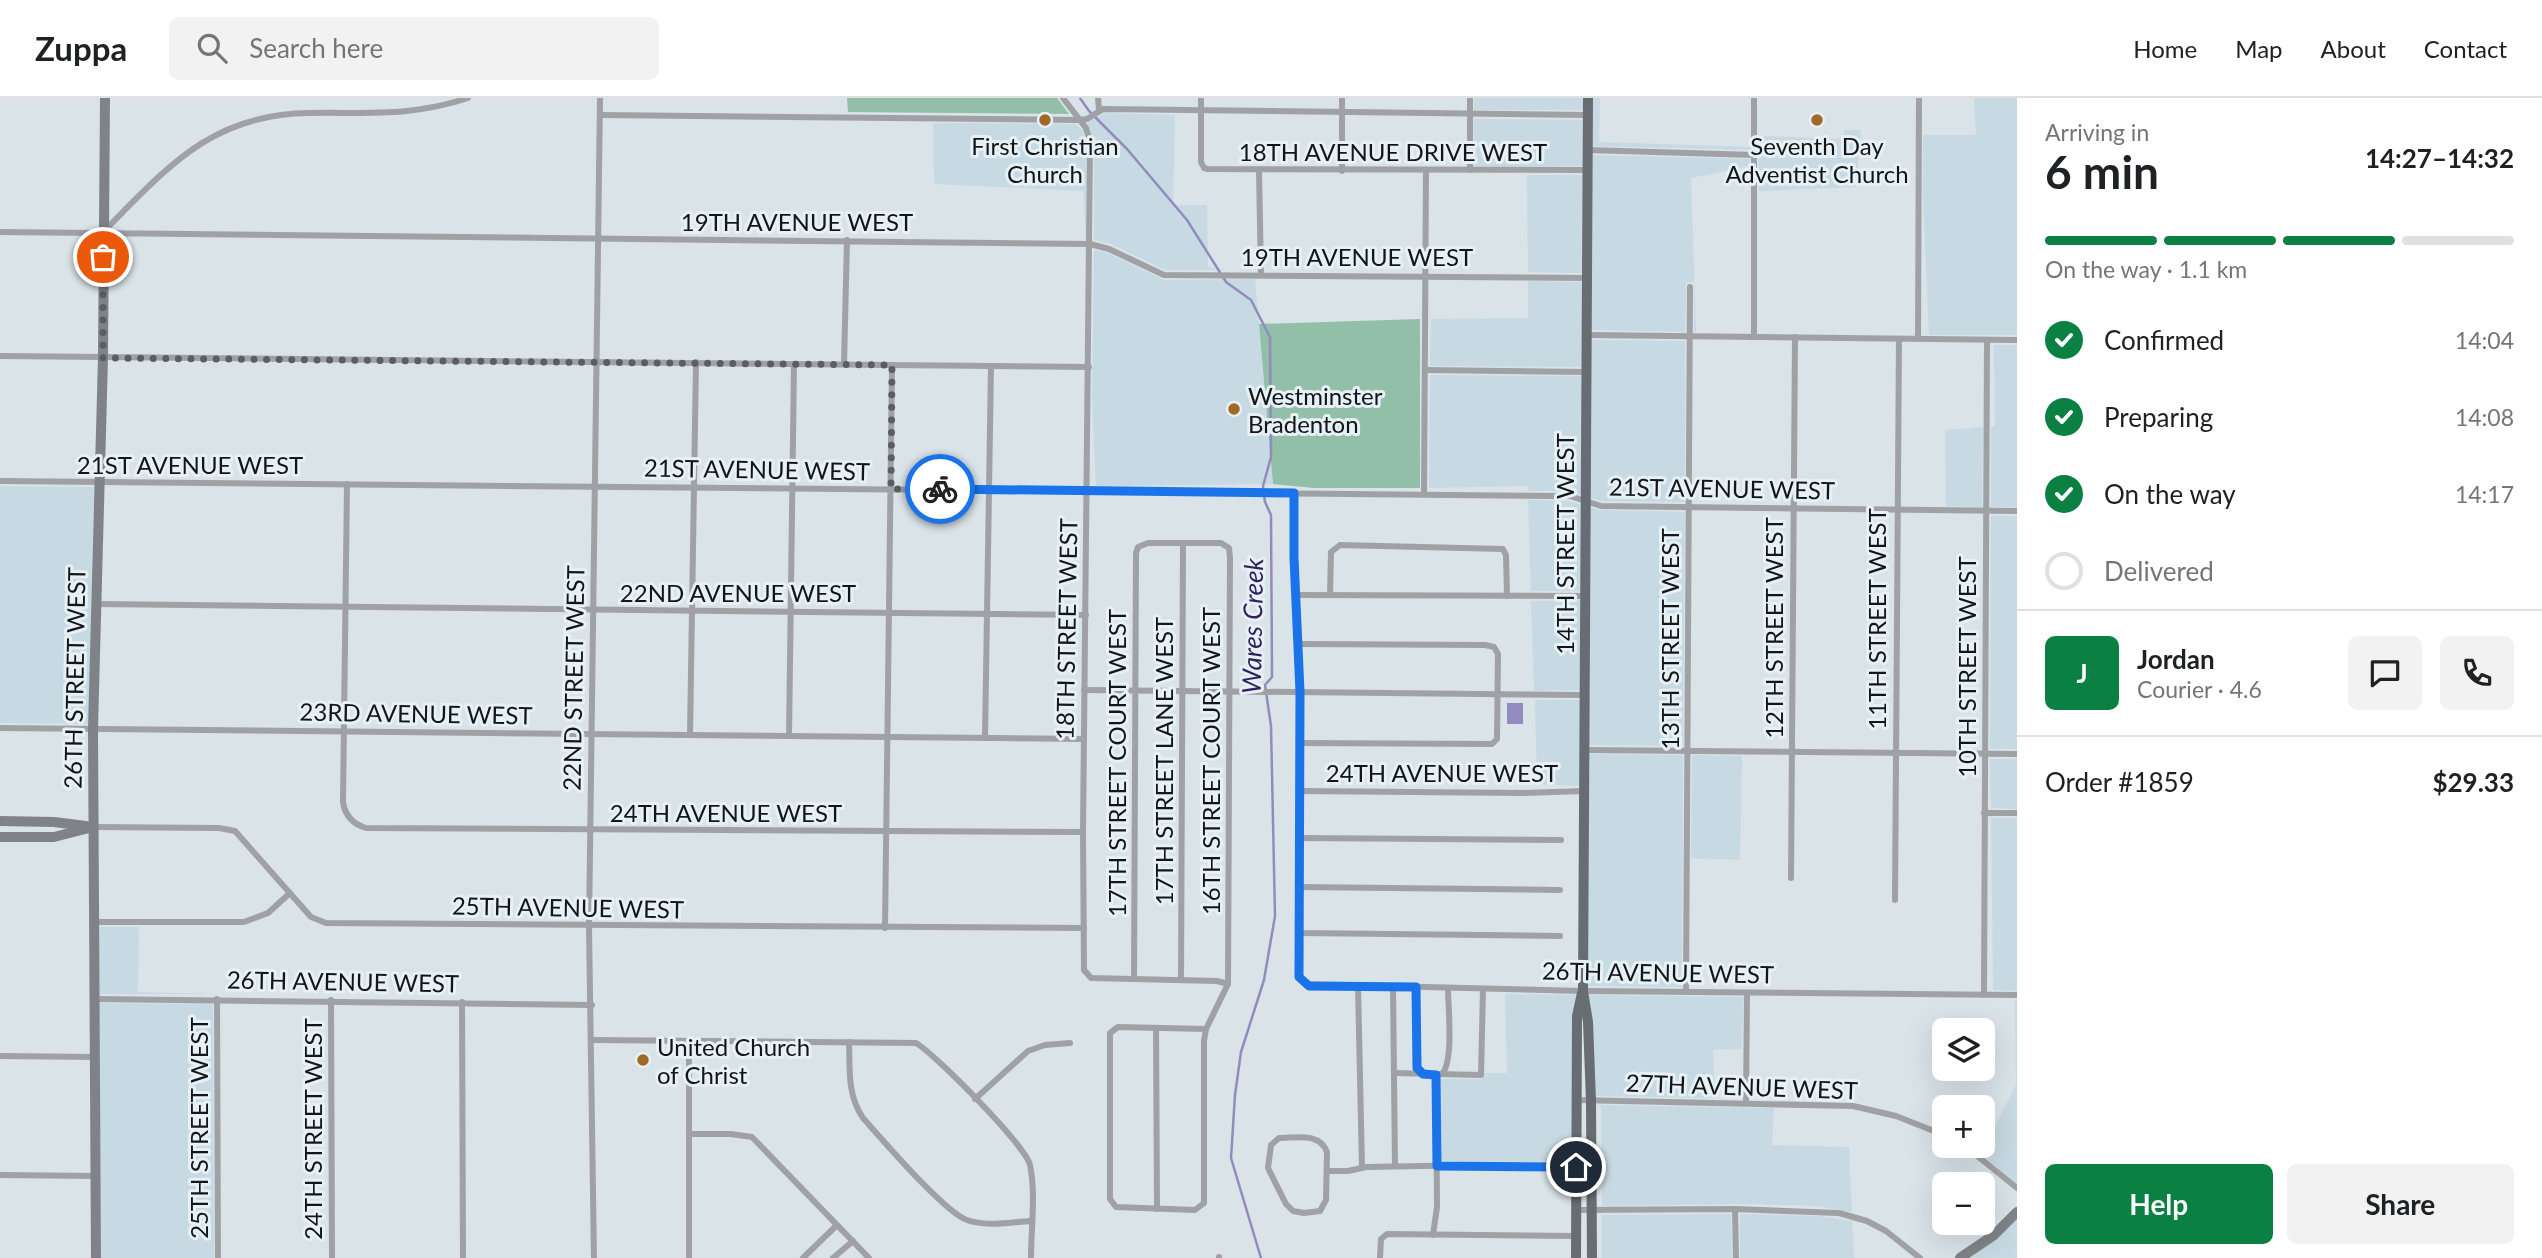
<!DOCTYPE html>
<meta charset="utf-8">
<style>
:root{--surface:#fff;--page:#f2f2f2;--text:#202124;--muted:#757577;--line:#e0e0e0;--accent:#0b8043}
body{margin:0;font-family:Lato,sans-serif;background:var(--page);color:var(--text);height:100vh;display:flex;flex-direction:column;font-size:26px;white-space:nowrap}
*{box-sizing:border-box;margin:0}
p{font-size:23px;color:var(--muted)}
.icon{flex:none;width:38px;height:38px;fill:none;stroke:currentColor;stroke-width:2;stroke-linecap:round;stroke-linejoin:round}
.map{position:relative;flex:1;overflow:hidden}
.drawer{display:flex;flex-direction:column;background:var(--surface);width:525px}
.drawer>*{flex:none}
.fabs{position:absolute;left:1932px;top:920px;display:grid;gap:14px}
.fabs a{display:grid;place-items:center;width:63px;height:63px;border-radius:10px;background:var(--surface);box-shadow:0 7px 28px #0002;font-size:35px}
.pin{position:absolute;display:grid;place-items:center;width:60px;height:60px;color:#fff;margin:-30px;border:4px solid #fff;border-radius:50%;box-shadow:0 2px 7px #0007}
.courier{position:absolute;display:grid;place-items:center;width:70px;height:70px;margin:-35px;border:5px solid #1a73e8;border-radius:50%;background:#fff;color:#222;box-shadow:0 2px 9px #0007}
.head em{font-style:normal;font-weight:700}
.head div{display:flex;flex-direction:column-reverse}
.head{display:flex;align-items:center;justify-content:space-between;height:119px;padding:0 28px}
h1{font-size:46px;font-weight:700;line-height:52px}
.bar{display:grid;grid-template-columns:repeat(4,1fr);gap:10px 7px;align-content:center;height:84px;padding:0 28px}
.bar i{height:9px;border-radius:5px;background:var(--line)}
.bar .on{background:var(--accent)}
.bar p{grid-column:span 4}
.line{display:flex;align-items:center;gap:18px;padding:0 28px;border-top:2px solid var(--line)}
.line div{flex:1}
.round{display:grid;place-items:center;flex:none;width:74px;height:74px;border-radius:10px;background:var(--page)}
ol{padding:0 28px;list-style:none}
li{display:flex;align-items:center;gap:21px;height:77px}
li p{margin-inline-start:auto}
li .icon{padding:7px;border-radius:50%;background:var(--accent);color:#fff;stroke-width:4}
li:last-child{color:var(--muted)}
li i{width:38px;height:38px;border:4px solid var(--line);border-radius:50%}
.primary-button{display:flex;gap:14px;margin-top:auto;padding:14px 28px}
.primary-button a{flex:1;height:80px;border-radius:10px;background:var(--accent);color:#fff;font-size:28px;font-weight:700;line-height:80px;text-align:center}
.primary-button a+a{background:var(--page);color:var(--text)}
header{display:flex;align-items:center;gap:42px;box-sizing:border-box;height:98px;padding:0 35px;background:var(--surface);border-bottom:2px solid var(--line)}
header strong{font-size:33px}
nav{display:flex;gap:38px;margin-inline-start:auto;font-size:24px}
.search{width:490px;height:63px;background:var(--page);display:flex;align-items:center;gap:18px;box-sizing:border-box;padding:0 24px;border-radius:10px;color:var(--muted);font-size:26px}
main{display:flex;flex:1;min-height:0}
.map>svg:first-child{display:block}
.built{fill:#c7d9e2}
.green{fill:#91bfa8}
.water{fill:#928bbe}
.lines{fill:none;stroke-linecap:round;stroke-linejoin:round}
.stream{stroke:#928bbe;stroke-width:2.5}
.street{stroke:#9fa1a5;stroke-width:6}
.secondary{stroke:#7f8388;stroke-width:10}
.primary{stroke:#686c73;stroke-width:10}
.done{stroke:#585e61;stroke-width:7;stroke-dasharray:0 12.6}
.route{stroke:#1a73e8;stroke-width:9}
.poi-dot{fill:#a16926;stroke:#e6f0f5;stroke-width:2.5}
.labels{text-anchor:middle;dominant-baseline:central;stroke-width:6;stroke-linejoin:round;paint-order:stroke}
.poi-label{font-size:24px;fill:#121618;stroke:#e6f0f5}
.street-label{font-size:24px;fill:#121618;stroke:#e6f0f5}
.water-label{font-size:26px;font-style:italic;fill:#31215f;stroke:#e6f0f5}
</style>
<header>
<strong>Zuppa</strong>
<div class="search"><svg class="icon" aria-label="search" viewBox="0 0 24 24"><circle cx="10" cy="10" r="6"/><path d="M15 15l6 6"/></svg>Search here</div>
<nav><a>Home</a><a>Map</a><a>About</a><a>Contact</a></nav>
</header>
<main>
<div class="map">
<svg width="2017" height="1160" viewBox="0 0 2017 1160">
<rect width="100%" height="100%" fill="#d9e3e8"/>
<g class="built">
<rect x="1474" y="0" width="109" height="12"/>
<path d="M1592 0H1600L1599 44 1723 48 1750 49V52L1592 48Z"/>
<path d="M1974 0H2017V237H1929L1923 97V37H1976Z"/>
<path d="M1104 15 1175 17 1173 107H1207L1208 169 1227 172H1165L1111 146 1094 142V43L1087 25Z"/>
<path d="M1474 21 1583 22V68H1474Z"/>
<path d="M933 25 1076 26 1083 33 1086 43V141L1083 93 934 86Z"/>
<path d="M1845 32H1861L1856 89 1759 93 1758 45 1764 38 1842 41Z"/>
<path d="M1592 57 1750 61V68L1691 80 1696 234H1694V184H1686L1685 234 1591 232Z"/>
<path d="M1527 77H1583V175L1528 174Z"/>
<path d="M1094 152 1108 155 1164 182 1255 181 1273 386 1096 388 1092 303Z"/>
<path d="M1528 183 1583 184 1582 269 1430 268 1431 221 1528 220Z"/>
<path d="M1591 242 1685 243V404L1602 403 1590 400Z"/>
<path d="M1994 247H2017V409H1991V329L1995 328Z"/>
<path d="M1430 277 1582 278 1581 397 1570 393H1528L1527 388 1429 390Z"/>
<path d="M1983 329 1982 409 1946 408 1945 332Z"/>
<path d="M0 388 96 389 89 626 0 625Z"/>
<path d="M1528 402 1569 403 1581 407V493H1531Z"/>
<path d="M1590 410 1601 412 1685 414 1683 648 1589 647Z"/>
<path d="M1991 418H2017V651H1990Z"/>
<path d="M1581 502 1580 592 1534 593 1531 503Z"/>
<path d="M1535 602H1580V688L1537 686Z"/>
<path d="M1589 656 1683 657 1682 889 1587 888Z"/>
<path d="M1692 657 1742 658 1740 762 1691 760Z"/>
<path d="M1990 661H2017V711L1991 710Z"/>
<path d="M1991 720H2017V893L1993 892Z"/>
<path d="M98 829H139L138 894 221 896H99Z"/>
<path d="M1505 896 1577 897 1572 918V1064L1441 1063 1440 981H1481L1485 975H1507Z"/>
<path d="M1588 897 1743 899 1742 951 1713 952 1715 1000 1595 998Z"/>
<path d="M2015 902H2017V1086L1981 1056 2016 987Z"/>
<path d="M99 905 213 906 214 1160H101Z"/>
<path d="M1595 1007 1774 1010 1772 1047 1849 1049 1852 1114 1818 1108 1739 1106 1602 1108 1601 1009Z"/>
<path d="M1731 1116 1732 1160H1602V1117Z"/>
<path d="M1740 1116 1818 1118 1852 1123 1854 1160H1740Z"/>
<path d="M2017 1121V1160H1968Z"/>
</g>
<g class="green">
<path d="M847 0H1057L1069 16 848 14Z"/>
<path d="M1420 221V390H1314L1273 386 1259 226Z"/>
</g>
<rect class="water" x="1507" y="605" width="16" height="21"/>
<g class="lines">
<path class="stream" d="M1080 0 1089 13 1127 51 1187 122 1226 184 1251 202 1270 239 1271 359 1263 388 1265 404 1271 417 1272 579 1265 587 1271 628 1275 818 1264 882 1241 954 1235 997 1231 1060 1261 1160"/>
<g class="street">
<path d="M1063 0 1086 30 1090 43 1083 734 1084 872 1091 880 1217 883 1228 886"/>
<path d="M1098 0 1099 12"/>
<path d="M1201 0V64L1204 70 1208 71 1587 72"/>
<path d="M1342 0V73"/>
<path d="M600 17 1078 22 1087 21 1103 11 1588 17"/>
<path d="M1587 52 1754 57"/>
<path d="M1259 72 1261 177"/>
<path d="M1470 72V0"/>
<path d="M0 134 1090 146 1109 151 1164 177 1587 180"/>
<path d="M103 134C167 70 211 16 309 15 367 14 411 19 468 0"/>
<path d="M1587 237 2017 242"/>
<path d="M1754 238V0"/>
<path d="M1918 241 1919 0"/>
<path d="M0 258 1089 269"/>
<path d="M844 266 847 142"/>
<path d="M1426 272 1587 274"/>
<path d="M0 383 1561 398H1570L1601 408 2017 413"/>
<path d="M347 386 343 704C345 718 353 726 366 730L1083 734"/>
<path d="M1295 395 1294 460 1300 594 1299 879 1305 886 1583 893 2017 897"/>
<path d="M1424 396 1426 72"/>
<path d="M1295 497 1585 498"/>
<path d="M1330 497 1331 454 1340 447 1503 451 1506 457 1507 498"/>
<path d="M96 506 1086 517"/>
<path d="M1297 546 1485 547 1494 549 1498 556 1497 641 1492 646 1300 645"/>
<path d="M1084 592 1585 597"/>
<path d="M0 630 1084 641"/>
<path d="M690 637 696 264"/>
<path d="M789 638 794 266"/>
<path d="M985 640 991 268"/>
<path d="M1584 652 2017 656"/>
<path d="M1300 693 1522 695 1584 693"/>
<path d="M1984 715H2017"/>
<path d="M93 729 219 730 235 733 311 819 326 825 1084 830"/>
<path d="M1300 740 1561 742"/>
<path d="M1791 780 1795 239"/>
<path d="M1299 789 1560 792"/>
<path d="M1895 802 1899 241"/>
<path d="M93 824H244L268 815 290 795"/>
<path d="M885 830 892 267"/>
<path d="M1299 835 1560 838"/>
<path d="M1134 881 1136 455 1138 449 1148 445H1221L1229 450 1230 460 1228 886 1206 931 1204 943V1105L1195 1112 1116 1109 1110 1101V935L1118 929 1206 931"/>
<path d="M1181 882 1183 445"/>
<path d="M1358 888 1362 1069"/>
<path d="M1393 889 1395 1068"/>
<path d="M1416 889 1417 970 1422 976"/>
<path d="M1686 893 1690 189"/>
<path d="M1984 897 1987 242"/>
<path d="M95 901 592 907"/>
<path d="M217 901 218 1160"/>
<path d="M331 902 332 1160"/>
<path d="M462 904 463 1160"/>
<path d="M1156 930 1157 1111"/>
<path d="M592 942 916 945C935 956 1026 1048 1030 1067 1036 1095 1031 1132 1031 1160"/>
<path d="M689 943V1160"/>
<path d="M849 944C850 971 847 997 863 1020 882 1041 945 1115 967 1122 986 1129 1011 1124 1031 1123"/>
<path d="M0 958 95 959"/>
<path d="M1394 975 1481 977 1483 891"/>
<path d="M1442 976C1454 963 1448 909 1448 890"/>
<path d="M975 1001 1028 953 1045 947 1070 945"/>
<path d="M1576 1002 1853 1008 1896 1018 1944 1037"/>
<path d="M1746 1005 1747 895"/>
<path d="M689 1036H731L752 1039 869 1160"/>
<path d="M1279 1040C1296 1040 1320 1034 1327 1054L1326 1102 1320 1113 1304 1115 1293 1113 1286 1106 1268 1070 1271 1047Z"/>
<path d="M1965 1048 2017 1090"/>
<path d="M1328 1073H1348L1366 1069 1480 1067 1576 1069"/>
<path d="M0 1077 96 1078"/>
<path d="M1735 1111 1736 1160"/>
<path d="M1576 1112 1735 1111 1839 1115 1867 1123 1886 1133 1920 1160"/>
<path d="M1433 1137 1437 1109 1436 977"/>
<path d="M1219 1159V1160"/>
<path d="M594 1160 589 829 600 0"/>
<path d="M803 1160 837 1127"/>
<path d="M833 1160 853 1143"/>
<path d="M1380 1160 1381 1141 1387 1136 1576 1138"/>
</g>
<g class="secondary">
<path d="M0 723 54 724 86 728"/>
<path d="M0 739H54L93 729"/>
<path d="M96 1160 93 631 103 259 105 0"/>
<path d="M1960 1160 1994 1137 2017 1114"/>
</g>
<g class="primary">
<path d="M1588 0 1583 893 1588 924 1591 1003 1592 1160"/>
<path d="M1576 1160 1577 918 1582 895"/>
</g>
</g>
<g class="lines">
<path class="done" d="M103 159V260L892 267 891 391H940"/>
<path class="route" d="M940 391 1294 395V460L1300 594 1299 879 1309 888 1416 889 1417 970 1423 976 1436 977 1437 1068 1576 1069"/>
</g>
<g class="poi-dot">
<circle cx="1045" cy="22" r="7"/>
<circle cx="1817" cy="22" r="7"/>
<circle cx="1234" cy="311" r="7"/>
<circle cx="643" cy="962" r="7"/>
</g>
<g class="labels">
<g class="poi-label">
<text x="1045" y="47">First Christian<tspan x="1045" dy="28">Church</tspan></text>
<text x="1817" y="47">Seventh Day<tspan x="1817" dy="28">Adventist Church</tspan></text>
<text x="1248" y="297" text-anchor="start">Westminster<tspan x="1248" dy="28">Bradenton</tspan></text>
<text x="657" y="948" text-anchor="start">United Church<tspan x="657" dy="28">of Christ</tspan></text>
</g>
<g class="street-label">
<text x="1393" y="53">18TH AVENUE DRIVE WEST</text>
<text x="797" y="123">19TH AVENUE WEST</text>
<text x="1357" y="158">19TH AVENUE WEST</text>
<text x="190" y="366">21ST AVENUE WEST</text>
<text transform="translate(757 371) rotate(1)">21ST AVENUE WEST</text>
<text transform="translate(1722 390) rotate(1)">21ST AVENUE WEST</text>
<text transform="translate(1564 446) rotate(-90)">14TH STREET WEST</text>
<text x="738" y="494">22ND AVENUE WEST</text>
<text transform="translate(1876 521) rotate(-90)">11TH STREET WEST</text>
<text transform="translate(1773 530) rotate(-90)">12TH STREET WEST</text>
<text transform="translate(1066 531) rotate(-89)">18TH STREET WEST</text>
<text transform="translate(1669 541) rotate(-90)">13TH STREET WEST</text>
<text transform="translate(1966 569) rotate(-90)">10TH STREET WEST</text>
<text transform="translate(74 580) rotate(-89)">26TH STREET WEST</text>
<text transform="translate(573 580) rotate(-89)">22ND STREET WEST</text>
<text transform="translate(416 615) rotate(1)">23RD AVENUE WEST</text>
<text transform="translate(1163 663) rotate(-90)">17TH STREET LANE WEST</text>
<text transform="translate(1210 663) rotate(-90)">16TH STREET COURT WEST</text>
<text transform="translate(1116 665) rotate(-90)">17TH STREET COURT WEST</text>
<text x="1442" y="674">24TH AVENUE WEST</text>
<text x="726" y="714">24TH AVENUE WEST</text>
<text transform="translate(568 809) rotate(1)">25TH AVENUE WEST</text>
<text transform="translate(1658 874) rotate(1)">26TH AVENUE WEST</text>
<text transform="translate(343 883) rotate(1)">26TH AVENUE WEST</text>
<text transform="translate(1742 988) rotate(2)">27TH AVENUE WEST</text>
<text transform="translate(198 1030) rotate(-90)">25TH STREET WEST</text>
<text transform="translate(312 1031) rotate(-90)">24TH STREET WEST</text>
</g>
<g class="water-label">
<text transform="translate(1252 528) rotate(-89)">Wares Creek</text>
</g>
</g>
</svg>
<div class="fabs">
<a><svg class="icon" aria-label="layers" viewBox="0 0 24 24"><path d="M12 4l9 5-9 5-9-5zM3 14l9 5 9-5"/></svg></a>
<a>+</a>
<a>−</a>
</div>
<div class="pin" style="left:103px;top:159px;background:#ea580c"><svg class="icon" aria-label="bag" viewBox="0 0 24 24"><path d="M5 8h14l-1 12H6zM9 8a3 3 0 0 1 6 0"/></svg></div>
<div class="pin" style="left:1576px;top:1069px;background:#1f2937"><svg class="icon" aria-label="home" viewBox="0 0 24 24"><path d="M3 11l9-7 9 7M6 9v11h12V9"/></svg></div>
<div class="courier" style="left:940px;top:391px"><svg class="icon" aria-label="bike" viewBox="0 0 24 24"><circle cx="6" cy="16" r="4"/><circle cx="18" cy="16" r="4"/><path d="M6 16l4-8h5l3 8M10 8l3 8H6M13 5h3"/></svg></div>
</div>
<section class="drawer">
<div class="head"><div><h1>6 min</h1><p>Arriving in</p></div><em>14:27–14:32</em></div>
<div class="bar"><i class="on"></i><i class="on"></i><i class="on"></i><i></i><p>On the way · 1.1 km</p></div>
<ol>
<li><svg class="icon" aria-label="check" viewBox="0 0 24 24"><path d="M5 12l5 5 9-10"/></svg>Confirmed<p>14:04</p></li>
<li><svg class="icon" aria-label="check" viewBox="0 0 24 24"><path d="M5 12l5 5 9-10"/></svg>Preparing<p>14:08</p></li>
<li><svg class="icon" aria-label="check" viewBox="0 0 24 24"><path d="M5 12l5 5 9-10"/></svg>On the way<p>14:17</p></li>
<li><i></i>Delivered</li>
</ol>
<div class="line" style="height:126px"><b class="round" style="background:var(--accent);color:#fff">J</b><div><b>Jordan</b><p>Courier · 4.6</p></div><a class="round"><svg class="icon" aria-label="chat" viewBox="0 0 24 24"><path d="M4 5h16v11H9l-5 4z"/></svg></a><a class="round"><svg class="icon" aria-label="phone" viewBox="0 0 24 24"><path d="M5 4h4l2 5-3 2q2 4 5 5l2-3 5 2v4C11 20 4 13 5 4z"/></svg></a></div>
<div class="line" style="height:91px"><div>Order #1859</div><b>$29.33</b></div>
<div class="primary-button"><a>Help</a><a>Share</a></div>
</section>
</main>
